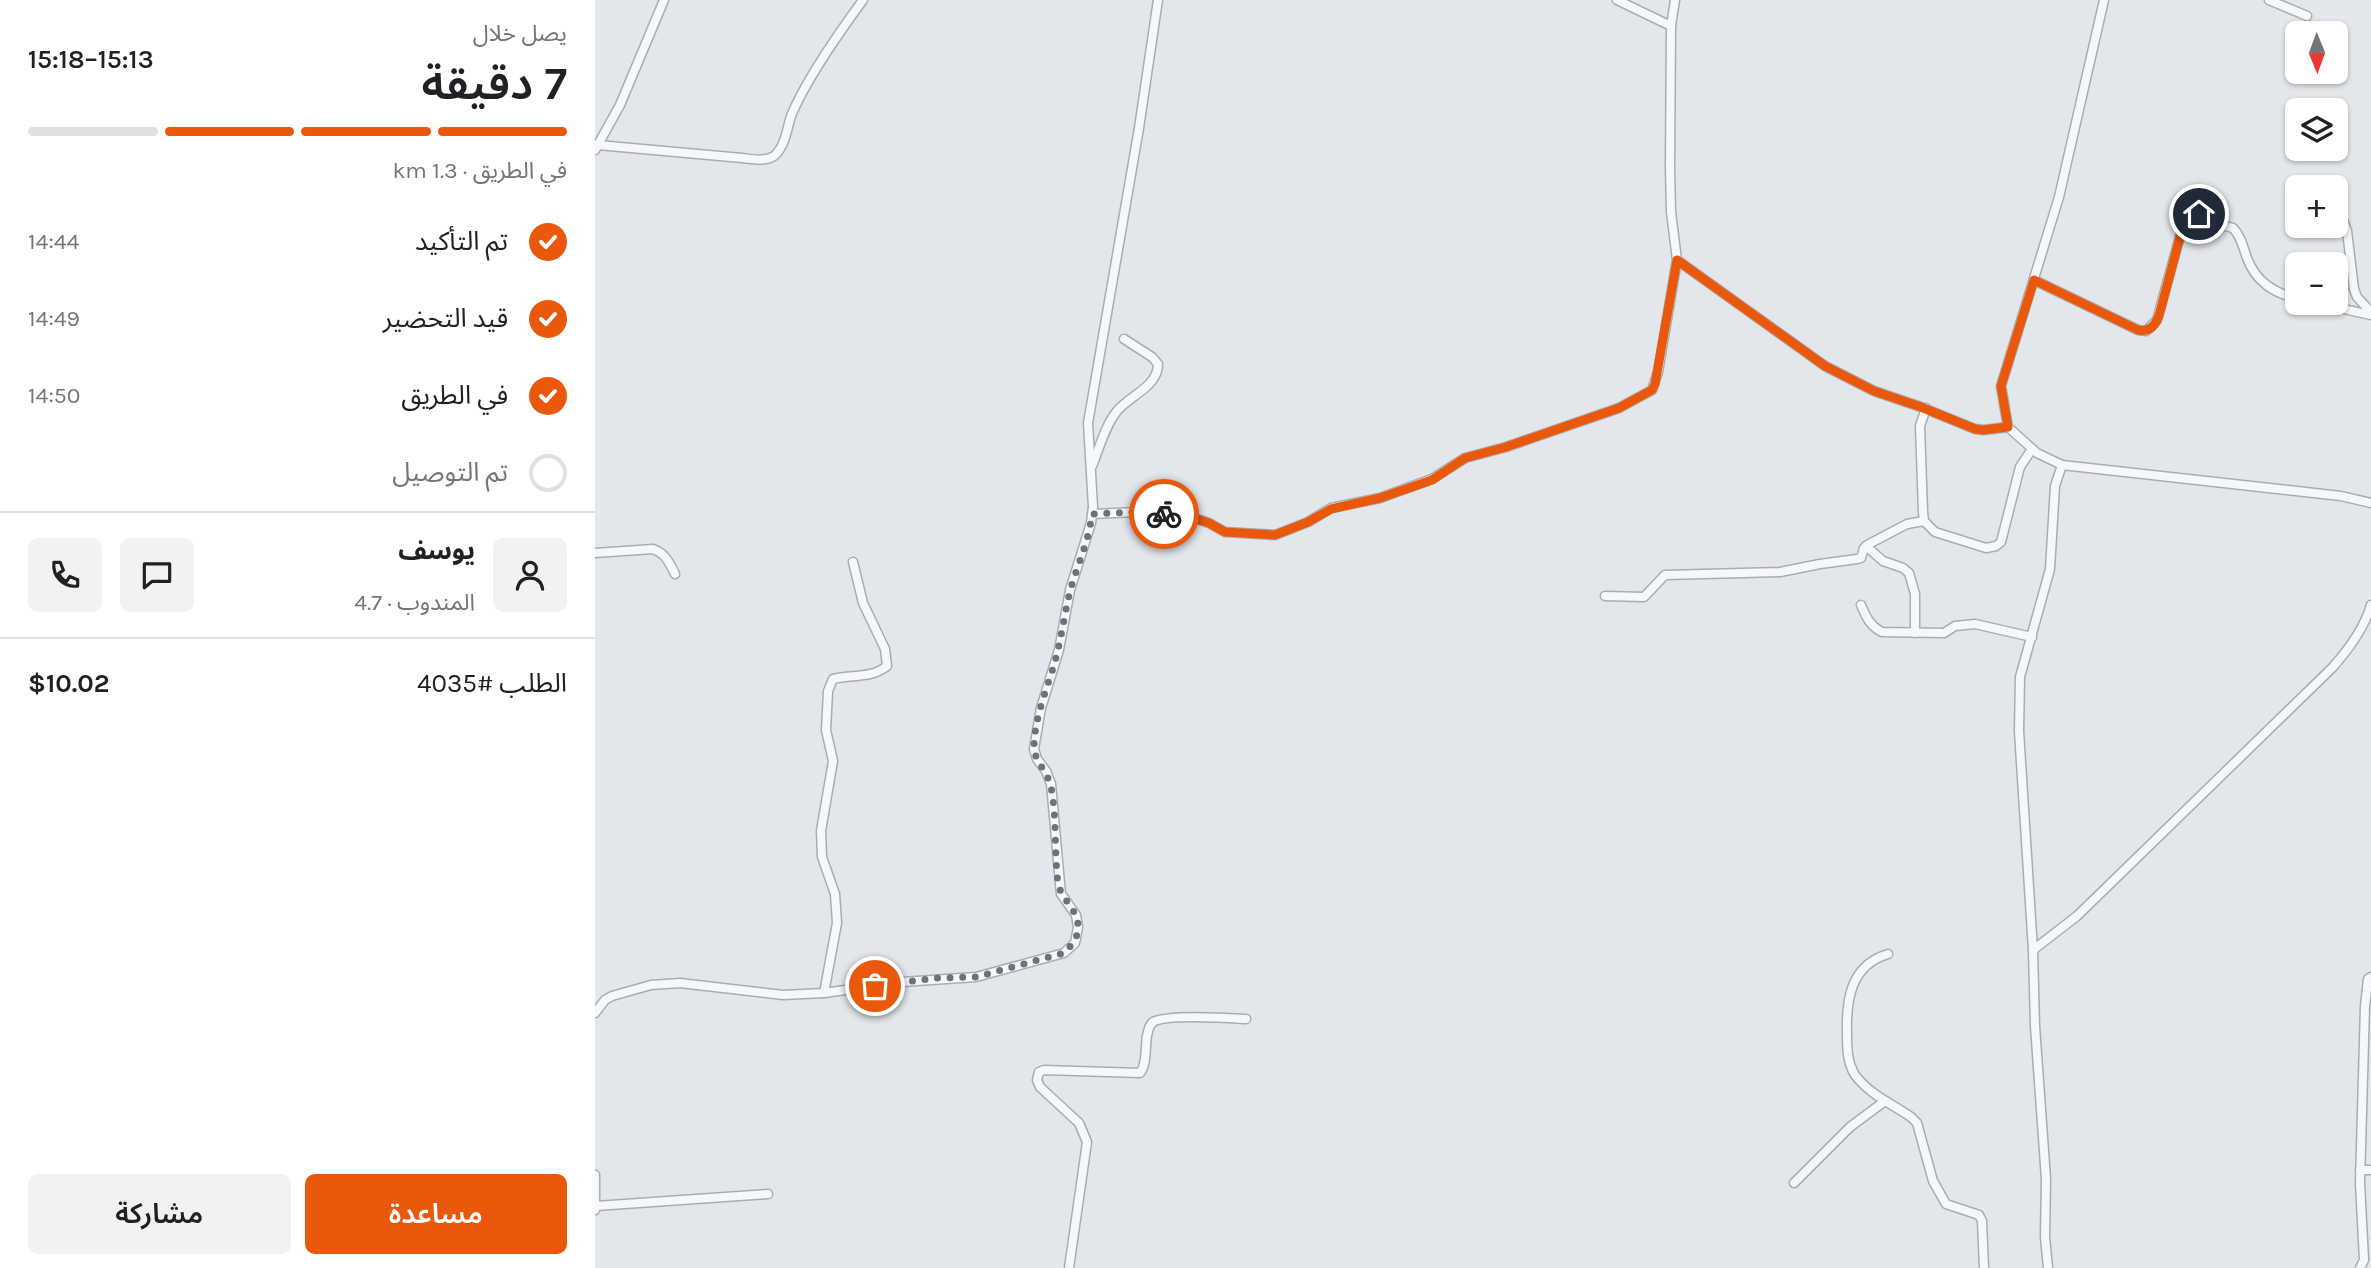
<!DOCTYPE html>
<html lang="ar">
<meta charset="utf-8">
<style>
:root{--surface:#fff;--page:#f2f2f2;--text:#202124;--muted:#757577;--line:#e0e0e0;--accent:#ea580c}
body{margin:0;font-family:Karla,"Noto Sans Arabic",sans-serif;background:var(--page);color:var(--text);direction:rtl;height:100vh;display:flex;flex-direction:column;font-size:26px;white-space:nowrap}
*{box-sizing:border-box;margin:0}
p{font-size:23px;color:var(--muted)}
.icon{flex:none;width:38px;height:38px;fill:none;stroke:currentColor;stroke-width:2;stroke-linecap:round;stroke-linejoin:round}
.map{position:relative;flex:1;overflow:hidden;direction:ltr}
.details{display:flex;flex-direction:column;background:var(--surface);width:595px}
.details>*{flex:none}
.needle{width:46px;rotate:179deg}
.buttons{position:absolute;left:1690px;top:21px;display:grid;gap:14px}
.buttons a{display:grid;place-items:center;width:63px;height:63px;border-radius:10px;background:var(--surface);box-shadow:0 2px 5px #0004;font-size:35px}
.pin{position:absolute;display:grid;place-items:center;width:60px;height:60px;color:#fff;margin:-30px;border:4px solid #fff;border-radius:50%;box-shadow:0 2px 7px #0007}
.courier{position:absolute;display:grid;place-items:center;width:70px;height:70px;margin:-35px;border:5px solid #ea580c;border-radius:50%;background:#fff;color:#222;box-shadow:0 2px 9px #0007}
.overview em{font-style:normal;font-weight:600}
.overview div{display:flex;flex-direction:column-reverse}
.overview{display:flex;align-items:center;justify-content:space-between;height:119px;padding:0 28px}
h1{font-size:46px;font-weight:600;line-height:52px}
.bar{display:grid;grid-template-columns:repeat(4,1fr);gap:10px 7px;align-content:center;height:84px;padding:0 28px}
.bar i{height:9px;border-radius:5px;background:var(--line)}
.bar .active{background:var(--accent)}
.bar p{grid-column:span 4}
.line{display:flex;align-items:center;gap:18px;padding:0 28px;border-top:2px solid var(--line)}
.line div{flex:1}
.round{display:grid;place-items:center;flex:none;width:74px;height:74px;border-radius:10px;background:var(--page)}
ol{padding:0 28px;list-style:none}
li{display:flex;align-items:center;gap:21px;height:77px}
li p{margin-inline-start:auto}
li .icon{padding:7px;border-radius:50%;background:var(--accent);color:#fff;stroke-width:4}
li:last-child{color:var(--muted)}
li i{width:38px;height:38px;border:4px solid var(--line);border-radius:50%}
.action{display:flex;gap:14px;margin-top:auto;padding:14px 28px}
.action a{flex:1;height:80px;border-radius:10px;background:var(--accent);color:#fff;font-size:28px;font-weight:600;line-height:80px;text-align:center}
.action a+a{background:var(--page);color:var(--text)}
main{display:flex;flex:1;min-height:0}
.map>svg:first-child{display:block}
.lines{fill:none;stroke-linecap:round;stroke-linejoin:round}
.minor-casing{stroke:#a8adb4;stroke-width:11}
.minor{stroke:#f6f7f9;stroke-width:8}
.done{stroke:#6c727c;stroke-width:7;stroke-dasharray:0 12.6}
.route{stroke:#ea580c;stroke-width:9}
</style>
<main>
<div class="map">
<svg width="1776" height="1268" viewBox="0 0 1776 1268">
<rect width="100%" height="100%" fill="#e3e6ea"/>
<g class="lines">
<g class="minor-casing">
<g id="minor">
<path d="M1022 0 1076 26"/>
<path d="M1509 0 1464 197 1406 386 1413 427 1442 453 1467 465 1746 496 1776 503"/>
<path d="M1674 0 1712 16"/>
<path d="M3 145 147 158C157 159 170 162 179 156 190 147 192 129 196 116 210 82 246 30 268 0"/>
<path d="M0 150 25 105 69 0"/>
<path d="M1741 201 1752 231 1759 289 1762 297 1776 312"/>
<path d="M1082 260 1230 366 1279 391 1326 407 1380 429 1389 430 1413 427"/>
<path d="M1439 280 1543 330 1551 331 1562 320 1590 218 1599 213 1614 222 1638 228C1646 236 1648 247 1652 258 1661 282 1679 293 1703 299"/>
<path d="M1721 303 1776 315"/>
<path d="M1331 408 1325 426 1328 512 1329 521 1340 532 1391 548 1401 546 1406 542 1425 467 1437 449"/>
<path d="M497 466C504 449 510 426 522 411 535 395 563 387 563 364L557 357 529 339"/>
<path d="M497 514 541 512 590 515 614 523 630 532 680 535 713 522 736 508 785 498 837 479 870 458 911 447 1024 408 1057 390 1063 372 1082 260 1076 212 1075 167 1076 26 1080 0"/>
<path d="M1271 546 1288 561 1308 568 1314 573 1320 594V633"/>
<path d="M0 553 58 549C71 554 74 562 80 574"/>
<path d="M1010 596 1049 597 1070 575 1185 572 1225 564 1262 559 1266 558 1269 548 1274 544 1312 524 1329 521"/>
<path d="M1266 605C1271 617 1275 626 1287 632L1349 633 1360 626 1380 624 1437 637"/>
<path d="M1438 950 1482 916 1737 668C1754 649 1769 629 1776 605"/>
<path d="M1293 954C1256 965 1251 999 1252 1033 1252 1047 1252 1062 1260 1075 1274 1094 1297 1104 1316 1117L1322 1123 1338 1181 1351 1204 1384 1215 1387 1221 1389 1268"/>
<path d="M229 993 242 923 240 894 227 857 226 831 238 761 231 730 233 691 238 679C257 674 276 679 292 666L290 649 268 603 258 562"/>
<path d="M0 1013 10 1000 17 996 56 985 85 983 188 995 229 993 307 982 381 977 469 953 480 943 483 927 481 915 466 894 456 784 451 771 442 759 439 749 446 708 464 650 475 590 496 523 498 507 493 423 544 128 563 0"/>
<path d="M1765 1170H1776"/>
<path d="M0 1175V1210"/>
<path d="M1199 1183 1255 1127 1290 1101"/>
<path d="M1 1206 173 1194"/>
<path d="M474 1268 492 1142 484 1123 445 1087 442 1080 444 1072 449 1070 545 1073C552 1065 550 1048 552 1036 553 1031 554 1025 558 1022 571 1014 634 1018 651 1019"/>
<path d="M1453 1268 1450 1237 1451 1179 1440 1026 1438 950 1424 731 1425 677 1455 569 1460 486 1467 465"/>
<path d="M1765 1268 1769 1260 1765 1183 1770 1006 1773 979 1776 977"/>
</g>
</g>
<use href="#minor" class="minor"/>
</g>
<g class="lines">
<path class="done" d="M280 986 341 978 381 977 469 953C477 945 484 937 483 925 482 909 466 899 463 883 459 851 462 818 456 787 453 772 440 762 439 748 439 720 451 691 459 665 466 641 469 616 475 591 482 566 494 541 497 514L541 512 569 514"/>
<path class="route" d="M569 514 590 515 614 523 630 532 680 535 713 522 736 509 785 498 837 480 870 458 911 447 1024 408 1057 390 1060 384 1082 260 1230 366 1279 391 1326 407 1380 429 1388 430 1413 427 1406 386 1439 280 1543 330C1556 333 1562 323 1565 312L1590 218 1594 214H1604"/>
</g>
</svg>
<div class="buttons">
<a><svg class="needle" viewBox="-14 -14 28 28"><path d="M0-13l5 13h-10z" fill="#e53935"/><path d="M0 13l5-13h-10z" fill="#757577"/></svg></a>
<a><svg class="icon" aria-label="layers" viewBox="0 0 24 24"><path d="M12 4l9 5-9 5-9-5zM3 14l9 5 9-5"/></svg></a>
<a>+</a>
<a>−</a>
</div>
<div class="pin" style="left:280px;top:986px;background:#ea580c"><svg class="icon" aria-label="bag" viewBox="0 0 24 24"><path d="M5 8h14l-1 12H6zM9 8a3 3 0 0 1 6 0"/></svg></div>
<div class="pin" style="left:1604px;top:214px;background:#1f2937"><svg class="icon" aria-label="home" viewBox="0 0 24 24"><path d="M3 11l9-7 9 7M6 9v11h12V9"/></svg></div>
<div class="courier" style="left:569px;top:514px"><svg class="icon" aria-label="bike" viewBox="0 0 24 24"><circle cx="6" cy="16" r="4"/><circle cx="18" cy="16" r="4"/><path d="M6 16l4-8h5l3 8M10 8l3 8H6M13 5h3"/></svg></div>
</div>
<section class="details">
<div class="overview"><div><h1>7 دقيقة</h1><p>يصل خلال</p></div><em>15:13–15:18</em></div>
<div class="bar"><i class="active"></i><i class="active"></i><i class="active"></i><i></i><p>في الطريق · 1.3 km</p></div>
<ol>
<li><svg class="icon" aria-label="check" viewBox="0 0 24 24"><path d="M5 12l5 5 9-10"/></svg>تم التأكيد<p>14:44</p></li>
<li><svg class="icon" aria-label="check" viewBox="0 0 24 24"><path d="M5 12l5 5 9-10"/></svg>قيد التحضير<p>14:49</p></li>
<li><svg class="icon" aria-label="check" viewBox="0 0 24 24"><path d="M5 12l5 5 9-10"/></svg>في الطريق<p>14:50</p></li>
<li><i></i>تم التوصيل</li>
</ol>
<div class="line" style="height:126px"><a class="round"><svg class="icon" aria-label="person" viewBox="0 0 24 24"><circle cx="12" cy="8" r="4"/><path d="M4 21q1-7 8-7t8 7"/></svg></a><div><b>يوسف</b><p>المندوب · 4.7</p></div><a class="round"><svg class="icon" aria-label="chat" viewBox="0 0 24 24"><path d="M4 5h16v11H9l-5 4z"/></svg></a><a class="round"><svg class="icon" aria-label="phone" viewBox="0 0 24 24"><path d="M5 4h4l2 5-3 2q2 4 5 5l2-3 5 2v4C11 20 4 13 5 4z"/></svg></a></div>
<div class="line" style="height:91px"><div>الطلب #4035</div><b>$10.02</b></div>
<div class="action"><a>مساعدة</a><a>مشاركة</a></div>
</section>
</main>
